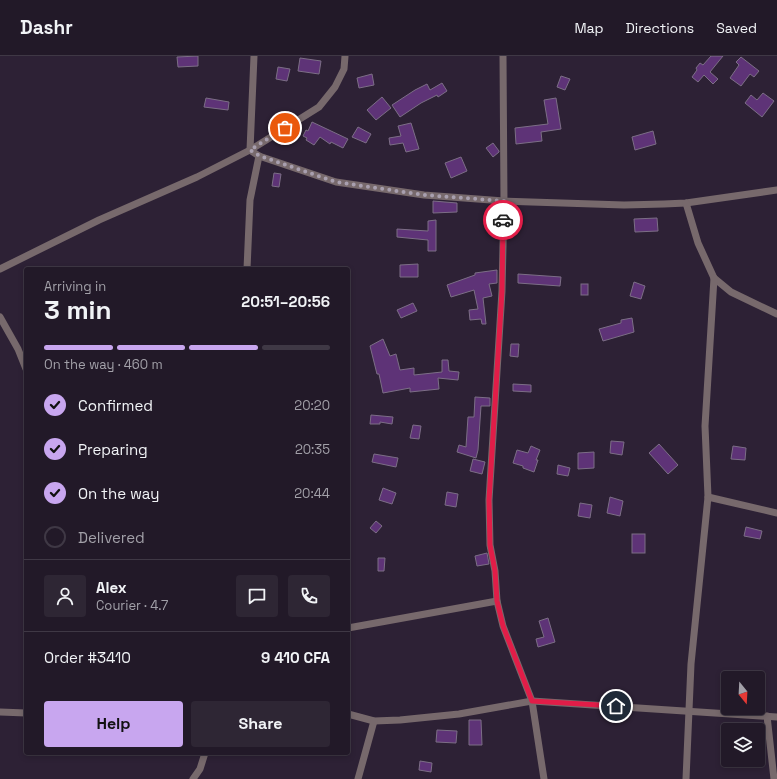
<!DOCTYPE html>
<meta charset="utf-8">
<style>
:root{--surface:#221928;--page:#2e2634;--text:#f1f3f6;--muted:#a2a0a8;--line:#3f3845;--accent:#c8a6ef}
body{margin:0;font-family:"Space Grotesk",sans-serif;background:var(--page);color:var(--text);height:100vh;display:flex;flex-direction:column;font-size:15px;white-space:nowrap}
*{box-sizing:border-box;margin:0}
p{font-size:13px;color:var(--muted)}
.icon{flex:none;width:22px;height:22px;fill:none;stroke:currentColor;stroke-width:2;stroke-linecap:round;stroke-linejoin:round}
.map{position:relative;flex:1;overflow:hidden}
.details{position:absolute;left:24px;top:211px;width:326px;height:488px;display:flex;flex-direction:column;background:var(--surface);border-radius:4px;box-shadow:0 2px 6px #0003,0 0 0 1px var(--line)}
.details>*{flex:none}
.needle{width:26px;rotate:162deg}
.controls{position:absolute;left:721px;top:615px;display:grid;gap:8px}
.controls a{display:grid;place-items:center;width:44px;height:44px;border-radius:4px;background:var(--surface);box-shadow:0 2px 6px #0003,0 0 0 1px var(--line);font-size:20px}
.pin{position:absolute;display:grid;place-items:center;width:34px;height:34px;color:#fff;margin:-17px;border:2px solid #fff;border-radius:50%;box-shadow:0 1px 4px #0007}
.courier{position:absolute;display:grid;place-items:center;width:40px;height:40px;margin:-20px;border:3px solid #e11d48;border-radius:50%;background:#fff;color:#222;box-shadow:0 1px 5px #0007}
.head em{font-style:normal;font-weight:700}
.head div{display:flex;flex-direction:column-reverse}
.head{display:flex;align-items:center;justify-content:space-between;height:68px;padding:0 20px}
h1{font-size:26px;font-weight:700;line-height:30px}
.bar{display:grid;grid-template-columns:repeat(4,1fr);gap:6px 4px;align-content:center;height:48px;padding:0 20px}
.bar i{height:5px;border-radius:3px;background:var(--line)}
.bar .current{background:var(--accent)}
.bar p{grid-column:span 4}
.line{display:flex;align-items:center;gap:10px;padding:0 20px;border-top:1px solid var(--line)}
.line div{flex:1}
.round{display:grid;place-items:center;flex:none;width:42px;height:42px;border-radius:4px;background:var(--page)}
ol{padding:0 20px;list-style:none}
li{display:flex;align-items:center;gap:12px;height:44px}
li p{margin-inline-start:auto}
li .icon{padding:4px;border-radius:50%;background:var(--accent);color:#111;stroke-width:4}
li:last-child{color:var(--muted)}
li i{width:22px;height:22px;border:2px solid var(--line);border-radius:50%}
.button{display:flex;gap:8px;margin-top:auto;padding:8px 20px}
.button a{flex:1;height:46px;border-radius:4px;background:var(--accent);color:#111;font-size:16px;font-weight:700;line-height:46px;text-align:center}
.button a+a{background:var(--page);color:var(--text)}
header{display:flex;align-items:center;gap:24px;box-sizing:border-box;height:56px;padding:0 20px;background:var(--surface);border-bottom:1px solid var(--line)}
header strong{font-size:19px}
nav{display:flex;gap:22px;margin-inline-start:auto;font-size:14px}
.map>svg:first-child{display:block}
.building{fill:#5e3377;stroke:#7c6e86}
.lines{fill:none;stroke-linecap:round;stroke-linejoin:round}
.minor{stroke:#77696c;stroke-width:7}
.done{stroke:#a89faf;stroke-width:4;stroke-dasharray:0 7.2}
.route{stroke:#e11d48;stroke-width:5}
</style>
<header>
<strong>Dashr</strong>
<nav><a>Map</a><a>Directions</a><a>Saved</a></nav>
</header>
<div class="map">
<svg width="777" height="723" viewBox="0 0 777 723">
<rect width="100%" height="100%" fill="#2d2135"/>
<g class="building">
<path d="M198 0V10L178 11 177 1Z"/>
<path d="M711 0H723L710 16 718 23 713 28 704 19 698 26 692 21 697 14 696 12 700 7 703 9Z"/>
<path d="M741 1 759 15 754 21 750 18 741 30 730 22 739 9 736 6Z"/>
<path d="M300 2 321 5 319 18 298 15Z"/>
<path d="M278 11 290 13 287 25 276 23Z"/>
<path d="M372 18 374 29 359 32 357 22Z"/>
<path d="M561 20 570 23 565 34 557 31Z"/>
<path d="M442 27 447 35 438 41 437 39 421 47 400 61 392 49 415 34 427 28 430 34Z"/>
<path d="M763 37 774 45 762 61 745 47 751 39 757 44Z"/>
<path d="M382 41 391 52 376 64 367 54Z"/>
<path d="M206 42 229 46 228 54 204 51Z"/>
<path d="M556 42 561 73 541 76 542 85 516 88 515 72 548 68 544 44Z"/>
<path d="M312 66 348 83 343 92 331 86 330 88 320 81 314 89 306 84 307 82 303 80 306 74 308 75Z"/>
<path d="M411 67 419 93 406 96 403 87 390 89 389 82 401 80 398 70Z"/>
<path d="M358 71 371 78 366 87 352 81Z"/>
<path d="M653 75 656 88 635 94 632 81Z"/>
<path d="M493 87 499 95V96L493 101 486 92Z"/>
<path d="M461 101 467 115 451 122 445 107Z"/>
<path d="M274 117 281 118 279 131 272 130Z"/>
<path d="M433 145 457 147V156L433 157Z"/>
<path d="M657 162 658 175 635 176 634 163Z"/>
<path d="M436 164V195H428V184L397 181V173L428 175V165Z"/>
<path d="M418 208V221H400V209Z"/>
<path d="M497 214V227L489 228 492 240 483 242 486 268H482L481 263 470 264 469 254 478 253 474 234 451 241 447 229 475 219V217Z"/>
<path d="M518 218 561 221 560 230 518 227Z"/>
<path d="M634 226 645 230 641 243 630 240Z"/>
<rect x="581" y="228" width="7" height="11"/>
<path d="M413 247 417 255 401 262 397 254Z"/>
<path d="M632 262 634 276 603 285 599 273 621 267V264Z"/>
<path d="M383 283 390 300 396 298 400 314 414 312V319L442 316V304H448L449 315 459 316 458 324 438 322 439 333 410 336V332L383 337 379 318H377L370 290Z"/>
<path d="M511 288H519L518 301 510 300Z"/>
<path d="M513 328 531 329V336L513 335Z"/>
<path d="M475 341 490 342V350H481L478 394 476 402 457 396 459 389 466 391 468 361H474Z"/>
<path d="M371 359 393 361 392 368 380 366V368H370Z"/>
<path d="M413 369 421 370 419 383 410 382Z"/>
<path d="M611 385 624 386 622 399 610 397Z"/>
<path d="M659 388 678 409 668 418 649 397Z"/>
<path d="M531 390 540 394 536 404H538L534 416 523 412V410L513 407 517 394 528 397Z"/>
<path d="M733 390 746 392 745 404 731 403Z"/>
<path d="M594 396V412L578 413V397Z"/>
<path d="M374 398 398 402 396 411 372 406Z"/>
<path d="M473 403 485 406 482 418 470 415Z"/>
<path d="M558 409 570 412 568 420 557 418Z"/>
<path d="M383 432 396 437 392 448 379 444Z"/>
<path d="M447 436 458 438 456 451 445 449Z"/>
<path d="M610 441 623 445 620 460 607 457Z"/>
<path d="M580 447 592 449 590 462 578 460Z"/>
<path d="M376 465 382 470 376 477 370 472Z"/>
<path d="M746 471 762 475 760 483 744 480Z"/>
<rect x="632" y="478" width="13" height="19"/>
<path d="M487 497 489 508 477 510 475 500Z"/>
<path d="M378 502H385L384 515H378Z"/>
<path d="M548 562 555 586 538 591 536 583 544 581 539 565Z"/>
<path d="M469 664H481L482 689H469Z"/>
<path d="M437 674 457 675 456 687 436 686Z"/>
<path d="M420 705 432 707 431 716 419 714Z"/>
</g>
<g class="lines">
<g class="minor">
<path d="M254 0 250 94 259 100 336 126 424 139 504 145 624 149 664 148 686 147 777 134"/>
<path d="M503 0 504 145 502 235 489 444 490 489 495 515 497 545 503 570 532 645 544 723"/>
<path d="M686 147 698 187 714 222 731 236 777 258"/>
<path d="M0 213 99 164 197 121 250 94 319 51 335 31 344 13 345 0"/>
<path d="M247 213 250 144 259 100"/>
<path d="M0 261 18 293 26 313"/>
<path d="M708 441 777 457"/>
<path d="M348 572 497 545"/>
<path d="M0 656 26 657"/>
<path d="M348 658 374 665 400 664 459 658 532 645 777 661"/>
<path d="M767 660 774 723"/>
<path d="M193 723 200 713 205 697"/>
<path d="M358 723 374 665"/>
<path d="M686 723 691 608 708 441 705 370 714 222"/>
</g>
</g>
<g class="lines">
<path class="done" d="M285 72 250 94 260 100 336 126 424 139 504 145 503 164"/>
<path class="route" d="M503 164 502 235 489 444 490 489 495 515 497 545 503 570 532 645 616 650"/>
</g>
</svg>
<div class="controls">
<a><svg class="needle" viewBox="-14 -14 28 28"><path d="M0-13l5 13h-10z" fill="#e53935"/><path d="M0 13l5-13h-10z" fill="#a2a0a8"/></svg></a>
<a><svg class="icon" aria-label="layers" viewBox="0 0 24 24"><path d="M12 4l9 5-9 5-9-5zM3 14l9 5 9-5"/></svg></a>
</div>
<div class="pin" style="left:285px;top:72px;background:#ea580c"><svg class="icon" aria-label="bag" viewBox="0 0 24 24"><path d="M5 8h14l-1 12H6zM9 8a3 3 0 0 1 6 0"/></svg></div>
<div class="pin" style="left:616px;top:650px;background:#1f2937"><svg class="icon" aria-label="home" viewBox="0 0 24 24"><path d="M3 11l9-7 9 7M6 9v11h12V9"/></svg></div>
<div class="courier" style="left:503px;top:164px"><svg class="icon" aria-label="car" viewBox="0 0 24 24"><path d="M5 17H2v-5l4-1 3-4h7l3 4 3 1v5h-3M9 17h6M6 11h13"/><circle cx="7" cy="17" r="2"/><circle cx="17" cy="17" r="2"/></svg></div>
<section class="details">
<div class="head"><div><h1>3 min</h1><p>Arriving in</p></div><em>20:51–20:56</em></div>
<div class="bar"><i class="current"></i><i class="current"></i><i class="current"></i><i></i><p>On the way · 460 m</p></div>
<ol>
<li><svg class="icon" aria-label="check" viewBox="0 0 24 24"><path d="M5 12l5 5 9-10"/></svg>Confirmed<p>20:20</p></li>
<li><svg class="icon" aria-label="check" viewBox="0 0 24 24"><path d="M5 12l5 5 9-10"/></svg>Preparing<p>20:35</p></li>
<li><svg class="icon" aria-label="check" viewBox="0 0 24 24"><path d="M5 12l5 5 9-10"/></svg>On the way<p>20:44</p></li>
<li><i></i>Delivered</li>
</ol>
<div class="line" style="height:72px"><a class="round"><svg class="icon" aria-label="person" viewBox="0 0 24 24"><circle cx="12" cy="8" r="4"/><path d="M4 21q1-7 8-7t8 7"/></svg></a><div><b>Alex</b><p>Courier · 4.7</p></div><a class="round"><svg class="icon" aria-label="chat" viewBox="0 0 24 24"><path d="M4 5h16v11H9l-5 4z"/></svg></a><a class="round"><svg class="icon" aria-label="phone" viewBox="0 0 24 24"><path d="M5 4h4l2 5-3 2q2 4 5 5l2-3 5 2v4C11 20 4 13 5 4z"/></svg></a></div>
<div class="line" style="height:52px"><div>Order #3410</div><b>9 410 CFA</b></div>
<div class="button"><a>Help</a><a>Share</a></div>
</section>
</div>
